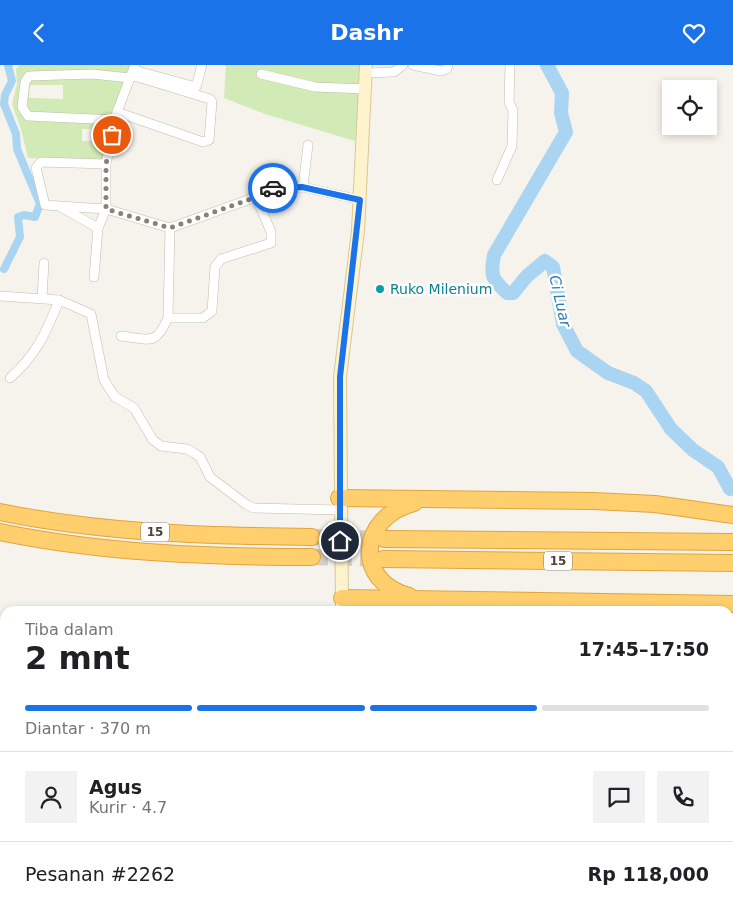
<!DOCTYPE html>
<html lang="id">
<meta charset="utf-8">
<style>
:root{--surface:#fff;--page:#f2f2f2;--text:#202124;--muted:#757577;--line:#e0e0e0;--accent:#1a73e8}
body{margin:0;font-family:"DejaVu Sans",sans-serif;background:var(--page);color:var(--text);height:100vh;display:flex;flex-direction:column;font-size:19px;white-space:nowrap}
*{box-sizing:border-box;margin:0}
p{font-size:16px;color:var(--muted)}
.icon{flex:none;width:28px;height:28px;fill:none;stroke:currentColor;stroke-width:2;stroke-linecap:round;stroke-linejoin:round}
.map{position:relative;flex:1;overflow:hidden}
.sheet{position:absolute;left:0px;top:541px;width:734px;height:311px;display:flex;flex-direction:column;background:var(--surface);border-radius:15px 15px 0 0;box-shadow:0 2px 8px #0003}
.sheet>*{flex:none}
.controls{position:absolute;left:662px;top:15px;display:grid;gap:10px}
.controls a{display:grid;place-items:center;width:55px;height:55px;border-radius:0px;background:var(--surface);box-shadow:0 2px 8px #0003;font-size:25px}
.pin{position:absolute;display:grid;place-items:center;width:42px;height:42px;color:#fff;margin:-21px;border:2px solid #fff;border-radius:50%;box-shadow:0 1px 5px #0007}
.courier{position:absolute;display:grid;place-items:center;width:50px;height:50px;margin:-25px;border:4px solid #1a73e8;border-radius:50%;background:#fff;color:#222;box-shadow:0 1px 6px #0007}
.headline em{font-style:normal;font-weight:600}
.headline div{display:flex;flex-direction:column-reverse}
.headline{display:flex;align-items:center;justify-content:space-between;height:85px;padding:0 25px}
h1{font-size:32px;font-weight:600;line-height:38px}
.bar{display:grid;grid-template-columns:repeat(4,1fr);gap:8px 5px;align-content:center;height:60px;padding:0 25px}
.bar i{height:6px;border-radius:4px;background:var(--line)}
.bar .current{background:var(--accent)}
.bar p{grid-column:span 4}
.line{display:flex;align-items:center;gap:12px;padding:0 25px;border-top:1px solid var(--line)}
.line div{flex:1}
.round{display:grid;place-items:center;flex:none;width:52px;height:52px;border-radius:0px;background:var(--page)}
header{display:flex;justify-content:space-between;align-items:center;height:65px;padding:0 25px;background:var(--accent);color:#fff;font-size:22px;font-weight:600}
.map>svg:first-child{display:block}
.residential{fill:#eae5da}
.green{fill:#d2eab5;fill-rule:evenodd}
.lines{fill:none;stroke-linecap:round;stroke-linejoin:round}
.canal{stroke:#a9d4f2;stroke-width:8}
.river{stroke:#a9d4f2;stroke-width:14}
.highway-tunnel{stroke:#d4d0c8;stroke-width:16;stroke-dasharray:16 8;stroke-linecap:butt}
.street-casing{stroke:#c2bbae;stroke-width:10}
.secondary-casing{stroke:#d6c79b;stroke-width:14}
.highway-casing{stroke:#e0a43c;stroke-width:18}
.street{stroke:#fff;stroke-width:9}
.secondary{stroke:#fff3cd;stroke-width:12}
.highway{stroke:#ffcf6e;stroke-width:16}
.done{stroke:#878178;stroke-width:5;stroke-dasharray:0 9}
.route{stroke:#1a73e8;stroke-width:6}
.culture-dot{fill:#0f9aa8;stroke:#fff;stroke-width:2}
.labels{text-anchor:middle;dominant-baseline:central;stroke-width:5;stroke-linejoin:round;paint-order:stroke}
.shield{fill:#fff;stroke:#817c74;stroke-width:1}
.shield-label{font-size:12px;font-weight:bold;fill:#4b4439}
.culture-label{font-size:14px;fill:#0d838f;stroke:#fff;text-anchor:start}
.water-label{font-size:15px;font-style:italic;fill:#2e7ab2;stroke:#fff}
</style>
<header><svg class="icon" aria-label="back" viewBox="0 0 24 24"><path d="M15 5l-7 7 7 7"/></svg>Dashr<svg class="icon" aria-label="heart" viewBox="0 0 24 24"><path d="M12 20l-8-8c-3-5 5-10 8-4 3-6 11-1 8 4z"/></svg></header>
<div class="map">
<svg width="733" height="852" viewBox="0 0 733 852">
<rect width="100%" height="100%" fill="#f6f3ec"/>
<rect class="residential" x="39" y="848" width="306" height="4"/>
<g class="green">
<path d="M20 0H134L103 94 100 95 28 93 21 64 12 39 17 19 16 4ZM30 20H63V34L29 33ZM82 64H106V76H82Z"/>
<path d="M226 0H364L355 76 265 49 224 33Z"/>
</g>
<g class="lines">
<path class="canal" d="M4 204 20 172 18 152 24 150 35 152 40 139 17 84 16 69 4 39 5 30 12 16 8 0"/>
<path class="river" d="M547 0 562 28 561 48 566 67 494 190C490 211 492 214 507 228H513L527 211 545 196 553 202 563 259 577 286 608 308 634 318 646 326 671 364 693 385 718 402 730 424"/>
<g class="highway-tunnel">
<path d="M312 472 384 474"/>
<path d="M312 492 383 494"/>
</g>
<g class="street-casing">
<g id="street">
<path d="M413 0 441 6 447 4 448 0"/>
<path d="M134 5 196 22 202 0"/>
<path d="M366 8 394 7 403 0"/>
<path d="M261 9 315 22 366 24"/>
<path d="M117 47 203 77 209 75 212 37 210 34 131 10"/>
<path d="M115 55 28 51 22 42 25 17 29 11 92 9 130 13"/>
<path d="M106 99 41 97 36 103 45 140 106 144 170 163 256 132 272 123 303 122 360 135"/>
<path d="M497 115 512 81 513 45 509 37 510 0"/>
<path d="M303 122 308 80"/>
<path d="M61 142 98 163"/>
<path d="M94 212 98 163 106 144V99L117 47 135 0"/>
<path d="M0 231 59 235 91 249 104 315 115 332 134 343 153 375 161 381 187 384 194 388 200 392 210 412 247 440 254 443 340 445"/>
<path d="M42 233 44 198"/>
<path d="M168 253H203L212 246 215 202 221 194 271 178V167L256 132"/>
<path d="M121 271C149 274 155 282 168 253L170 163"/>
<path d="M10 313C37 289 46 268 59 235"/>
<path d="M241 848V852"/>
<path d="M566 848 610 852"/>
<path d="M46 852 51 849 158 850 161 852"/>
<path d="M626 852V848"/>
</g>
</g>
<g class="secondary-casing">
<g id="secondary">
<path d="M342 546 340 312 358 166 366 0"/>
<path d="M372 848V852"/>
</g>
</g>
<g class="highway-casing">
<g id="highway">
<path d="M339 433 594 436 655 439 733 450"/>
<path d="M0 447C103 468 208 471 312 472"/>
<path d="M0 467C103 488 207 492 312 492"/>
<path d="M384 474 733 477"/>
<path d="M383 494 733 498"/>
<path d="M409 531C353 516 359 452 414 438"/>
<path d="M342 533 733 539"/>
</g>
</g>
<use href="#street" class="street"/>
<use href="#secondary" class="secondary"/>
<use href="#highway" class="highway"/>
</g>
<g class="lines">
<path class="done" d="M112 70 106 99V144L170 163 256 132 273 123"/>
<path class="route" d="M273 123 302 122 360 135 340 312V476"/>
</g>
<circle class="culture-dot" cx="380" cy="224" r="5"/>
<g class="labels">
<g class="shield">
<rect x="141" y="457.5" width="28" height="19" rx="4"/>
<rect x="544" y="486.5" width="28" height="19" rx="4"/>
</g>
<g class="shield-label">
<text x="155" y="467">15</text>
<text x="558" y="496">15</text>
</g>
<g class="culture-label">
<text x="390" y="224">Ruko Milenium</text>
</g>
<g class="water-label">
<text transform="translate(560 236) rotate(77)">Ci Luar</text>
</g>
</g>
</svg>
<div class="controls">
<a><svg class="icon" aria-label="locate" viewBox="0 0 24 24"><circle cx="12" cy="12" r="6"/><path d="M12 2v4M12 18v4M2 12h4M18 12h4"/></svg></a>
</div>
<div class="pin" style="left:112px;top:70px;background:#ea580c"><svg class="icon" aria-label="bag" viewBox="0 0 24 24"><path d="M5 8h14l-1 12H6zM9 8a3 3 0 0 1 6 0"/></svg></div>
<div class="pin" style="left:340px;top:476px;background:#1f2937"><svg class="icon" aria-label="home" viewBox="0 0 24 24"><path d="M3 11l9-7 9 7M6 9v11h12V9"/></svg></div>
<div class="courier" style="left:273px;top:123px"><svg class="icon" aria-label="car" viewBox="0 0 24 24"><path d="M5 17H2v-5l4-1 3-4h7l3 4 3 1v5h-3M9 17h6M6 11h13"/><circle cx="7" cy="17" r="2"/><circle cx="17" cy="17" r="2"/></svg></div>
<section class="sheet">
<div class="headline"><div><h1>2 mnt</h1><p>Tiba dalam</p></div><em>17:45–17:50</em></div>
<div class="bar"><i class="current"></i><i class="current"></i><i class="current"></i><i></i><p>Diantar · 370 m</p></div>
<div class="line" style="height:90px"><a class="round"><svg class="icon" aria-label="person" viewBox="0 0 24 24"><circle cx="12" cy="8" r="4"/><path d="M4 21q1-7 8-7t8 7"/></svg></a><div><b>Agus</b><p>Kurir · 4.7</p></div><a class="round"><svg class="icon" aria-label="chat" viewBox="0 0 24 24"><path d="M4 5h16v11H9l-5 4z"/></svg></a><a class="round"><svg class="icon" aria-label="phone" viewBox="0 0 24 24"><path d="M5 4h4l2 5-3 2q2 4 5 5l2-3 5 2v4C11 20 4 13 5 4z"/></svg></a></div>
<div class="line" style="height:65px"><div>Pesanan #2262</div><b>Rp 118,000</b></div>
</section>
</div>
